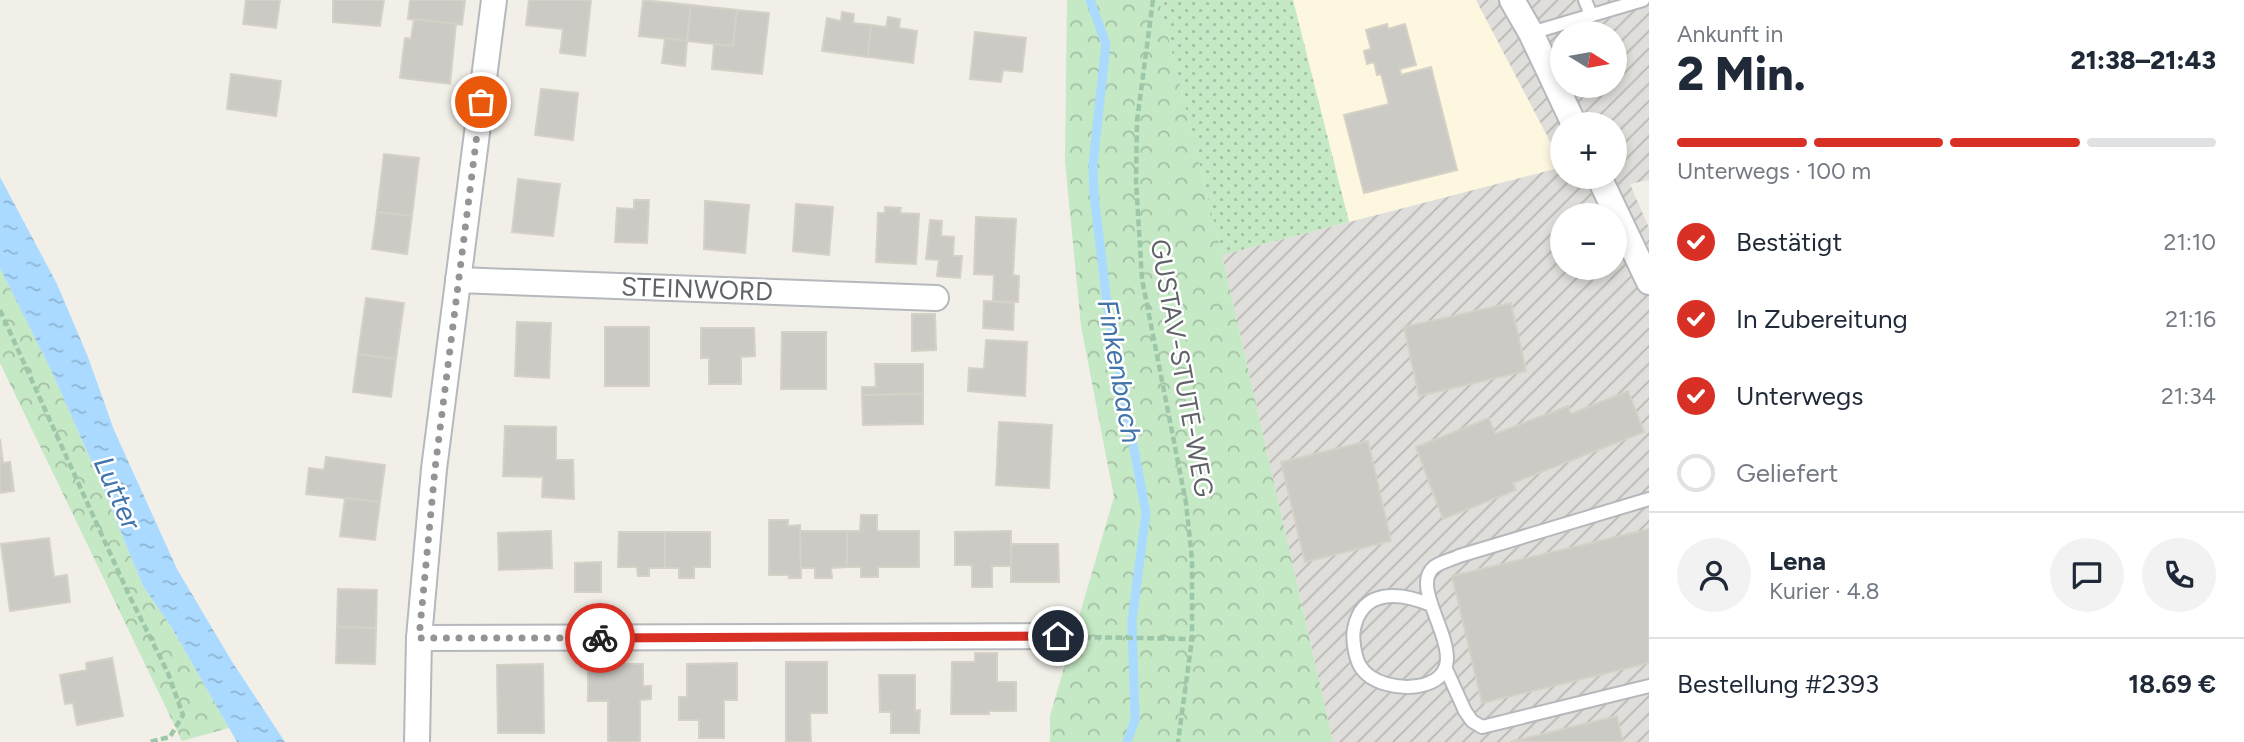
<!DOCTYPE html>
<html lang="de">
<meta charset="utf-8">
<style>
:root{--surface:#fff;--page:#f2f2f3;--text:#1f2937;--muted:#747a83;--line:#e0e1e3;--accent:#d93025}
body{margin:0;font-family:Figtree,sans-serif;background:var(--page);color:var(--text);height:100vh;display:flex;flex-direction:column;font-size:26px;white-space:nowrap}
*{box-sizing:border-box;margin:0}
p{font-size:23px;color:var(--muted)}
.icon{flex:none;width:38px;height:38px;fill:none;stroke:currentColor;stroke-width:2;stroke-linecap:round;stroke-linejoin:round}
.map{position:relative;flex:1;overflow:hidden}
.side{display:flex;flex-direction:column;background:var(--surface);width:595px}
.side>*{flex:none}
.needle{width:46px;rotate:101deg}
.tools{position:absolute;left:1550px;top:21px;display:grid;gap:14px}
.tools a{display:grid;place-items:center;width:77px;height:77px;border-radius:50%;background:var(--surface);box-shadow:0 4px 10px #0003;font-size:35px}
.pin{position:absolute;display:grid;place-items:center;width:60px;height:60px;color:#fff;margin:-30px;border:4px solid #fff;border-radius:50%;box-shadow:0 2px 7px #0007}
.courier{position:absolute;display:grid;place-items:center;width:70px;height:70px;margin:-35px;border:5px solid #d93025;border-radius:50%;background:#fff;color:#222;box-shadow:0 2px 9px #0007}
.headline em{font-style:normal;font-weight:800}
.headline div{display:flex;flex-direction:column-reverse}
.headline{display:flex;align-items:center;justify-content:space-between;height:119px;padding:0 28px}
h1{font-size:46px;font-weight:800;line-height:52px}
.bar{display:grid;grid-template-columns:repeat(4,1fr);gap:10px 7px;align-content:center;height:84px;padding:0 28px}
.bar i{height:9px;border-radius:5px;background:var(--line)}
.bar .on{background:var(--accent)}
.bar p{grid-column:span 4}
.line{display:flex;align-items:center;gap:18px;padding:0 28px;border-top:2px solid var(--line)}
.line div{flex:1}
.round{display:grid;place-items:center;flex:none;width:74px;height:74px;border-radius:37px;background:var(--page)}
ol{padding:0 28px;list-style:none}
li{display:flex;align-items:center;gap:21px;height:77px}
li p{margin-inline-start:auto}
li .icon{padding:7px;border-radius:50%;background:var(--accent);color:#fff;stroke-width:4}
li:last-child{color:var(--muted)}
li i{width:38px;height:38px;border:4px solid var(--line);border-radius:50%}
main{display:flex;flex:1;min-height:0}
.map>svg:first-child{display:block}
.commercial{fill:#fef7e0}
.industrial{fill:url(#industrial-furrows);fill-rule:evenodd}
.grass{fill:url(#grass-dots)}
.park{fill:url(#park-crowns)}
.water{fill:url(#water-ripples)}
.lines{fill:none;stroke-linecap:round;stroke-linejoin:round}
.stream{stroke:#aadaff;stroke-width:9}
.building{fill:#cccac5;stroke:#d6d1c6;stroke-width:2}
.service-casing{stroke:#b5b8bc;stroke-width:16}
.minor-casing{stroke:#b5b8bc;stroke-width:28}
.path{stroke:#9cc7a9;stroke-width:4.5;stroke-dasharray:7 3.5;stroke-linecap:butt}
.service{stroke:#fff;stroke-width:12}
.minor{stroke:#fff;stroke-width:24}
.done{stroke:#929495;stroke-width:7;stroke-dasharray:0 12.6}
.route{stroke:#d93025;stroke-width:9}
.labels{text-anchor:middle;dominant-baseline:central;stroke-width:5;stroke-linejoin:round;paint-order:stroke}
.street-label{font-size:26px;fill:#5f6368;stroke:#fff}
.water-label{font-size:28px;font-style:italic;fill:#4174aa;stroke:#fff}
</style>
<main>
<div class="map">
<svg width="1649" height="742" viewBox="0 0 1649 742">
<defs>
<pattern id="industrial-furrows" width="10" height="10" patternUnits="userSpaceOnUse" patternTransform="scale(1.75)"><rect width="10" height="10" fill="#e0deda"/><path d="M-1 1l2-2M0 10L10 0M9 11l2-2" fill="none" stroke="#b9b8b5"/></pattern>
<pattern id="grass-dots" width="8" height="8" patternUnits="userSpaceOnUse" patternTransform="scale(1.75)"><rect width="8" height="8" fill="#c5e8c5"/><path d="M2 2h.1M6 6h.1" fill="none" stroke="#a3c0a4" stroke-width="1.8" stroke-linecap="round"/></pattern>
<pattern id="park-crowns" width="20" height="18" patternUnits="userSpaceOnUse" patternTransform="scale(1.75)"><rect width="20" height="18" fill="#c5e8c5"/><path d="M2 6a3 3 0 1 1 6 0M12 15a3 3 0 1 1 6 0" fill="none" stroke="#a3c0a4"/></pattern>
<pattern id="water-ripples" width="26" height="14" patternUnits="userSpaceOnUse" patternTransform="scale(1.75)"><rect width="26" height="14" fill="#aadaff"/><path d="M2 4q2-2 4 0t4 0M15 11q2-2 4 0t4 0" fill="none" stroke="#8eb4d2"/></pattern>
</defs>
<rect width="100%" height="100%" fill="#f1efe8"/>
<path class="commercial" d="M1293 0H1476L1563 167 1349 222Z"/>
<path class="industrial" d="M1476 0H1649V180L1630 184 1649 228V742H1333L1222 255 1563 167V177H1615V124H1563V166ZM1563 33H1615V86H1563ZM1563 215H1615V268H1563Z"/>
<path class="grass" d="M1159 0H1293L1349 222 1222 255Z"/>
<g class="park">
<path d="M1067 0H1159L1222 255 1333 742H1050V716L1114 497 1081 326 1065 161Z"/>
<path d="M0 268 52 372 97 474 143 586 172 628 229 728 182 741 0 363Z"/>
</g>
<path class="water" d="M0 177 57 284 88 357 114 430 177 569 231 660 285 742H237L172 628 143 586 97 474 52 372 0 268Z"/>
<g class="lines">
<path class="stream" d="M1090 0 1106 44 1093 164 1094 195 1108 311 1146 513 1132 621 1135 720 1127 742"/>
</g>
<g class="building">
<path d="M246 0H280L276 28 243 24Z"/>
<path d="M333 0H384L380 26 333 22Z"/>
<path d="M410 0H465L462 25 408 19Z"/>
<path d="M529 0H591L585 56 560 53 563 29 526 25Z"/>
<path d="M643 0 691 5 687 41 639 36Z"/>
<path d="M691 5 737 10 733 46 687 41Z"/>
<path d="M737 10 769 13 762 74 712 69 714 44 733 46Z"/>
<path d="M842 12 854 14 853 23 871 25 868 57 822 51 827 18 841 21Z"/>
<path d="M888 17 900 19 899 28 917 31 913 63 868 57 871 25 886 27Z"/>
<path d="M414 19 456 24 450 84 400 78 405 38 411 39Z"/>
<path d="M1387 24 1388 29 1405 24 1416 65 1400 69 1401 75 1431 67 1457 170 1364 193 1344 115 1389 104 1381 74 1377 75 1374 62 1367 64 1364 51 1371 49 1366 30Z"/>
<path d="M975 32 1026 38 1022 72 1003 70 1001 82 970 79Z"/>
<path d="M665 38 687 41 685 66 662 63Z"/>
<path d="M231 74 281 81 276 116 227 109Z"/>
<path d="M541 89 578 93 573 140 535 135Z"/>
<path d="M384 154 419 158 412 216 377 212Z"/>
<path d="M518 179 560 184 553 236 512 232Z"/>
<path d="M634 200H649L647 243 615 242 617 208 634 209Z"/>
<path d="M705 201 749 205 745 253 704 249Z"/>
<path d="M796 204 833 207 829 255 793 251Z"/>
<path d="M885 207 901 208 900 213 919 214 916 264 876 262 878 213H885Z"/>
<path d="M377 212 412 216 407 254 372 249Z"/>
<path d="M976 217 1016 219 1013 275 1019 276 1018 302 993 301 994 275 974 274Z"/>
<path d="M930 220 942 221 941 236 954 237 953 256H962L960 278 937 276 939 260 926 259Z"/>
<path d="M366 298 404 303 396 359 358 354Z"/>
<path d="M984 301 1014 303 1013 330 983 328Z"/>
<path d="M1511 303 1526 371 1419 396 1404 327Z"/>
<path d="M912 314H935L936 350 912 351Z"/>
<path d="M517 322 551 323 549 378 515 376Z"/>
<rect x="605" y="327" width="44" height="59"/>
<path d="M701 328H754L755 356 741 357V384H709V358H701Z"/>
<path d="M782 332H826V389H781Z"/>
<path d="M986 340 1027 342 1025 396 968 391 969 368 984 369Z"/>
<path d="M358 354 396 359 391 397 353 392Z"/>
<path d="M875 364H923V394L862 395V387H876Z"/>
<path d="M1628 391 1644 432 1513 483 1516 490 1443 519 1416 447 1489 418 1495 434 1568 406 1571 414Z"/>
<path d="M923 394V424L863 425 862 395Z"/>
<path d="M999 422 1052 425 1049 488 996 485Z"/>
<path d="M505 426 556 427V460H573L574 499 542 497 543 477 503 476Z"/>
<path d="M0 439 3 463 10 462 14 491 0 493Z"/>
<path d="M1368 441 1391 541 1305 562 1281 462Z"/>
<path d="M326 457 385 465 380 502 306 494 309 468 324 470Z"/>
<path d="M345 498 380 502 375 540 340 536Z"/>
<path d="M861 515H877V531H919V567H878V577H861V567H847V531H860Z"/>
<path d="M769 520H788V526L800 525 801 578H789V575H769Z"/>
<path d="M1649 529V663L1482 703 1452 576Z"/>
<path d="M551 531 552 568 499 570 498 533Z"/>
<path d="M800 531H847V567L831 568 832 578H815V568H801Z"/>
<path d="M1011 531V566H992V587H972V565H955V532Z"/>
<path d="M619 532H665V568H649V576H638L637 567H618Z"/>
<path d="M665 532H710V567H694V578H679V568H665Z"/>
<path d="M49 538 54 577 67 575 70 602 10 611 1 544Z"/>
<path d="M1011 544H1058L1059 582H1011Z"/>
<path d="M601 562V592H575V563Z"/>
<path d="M338 589 377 590 376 628 337 627Z"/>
<path d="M337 627 376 628 375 664 336 663Z"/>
<path d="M975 653H997V682H1016V711H988L989 714H951L952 662H975Z"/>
<path d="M112 658 123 716 77 725 73 703 65 704 60 675 87 670 86 663Z"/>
<path d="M786 662H827V713H810L811 742H786Z"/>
<path d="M737 663V700H724V738H699V720H679V697H687V664Z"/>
<path d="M543 664 544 733H498L497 665Z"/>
<path d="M588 664H643V686H651V699L640 700V742H608V701H588Z"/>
<path d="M879 675H915V711L920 710 919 733H891V712H880Z"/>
<path d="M1617 716 1623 742H1510Z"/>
</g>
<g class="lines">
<g class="service-casing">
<g id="service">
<path d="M1585 0 1591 15"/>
<path d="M1531 33 1643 0"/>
<path d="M1431 605C1400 592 1362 588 1354 629 1352 639 1355 657 1360 666 1371 684 1399 689 1418 686 1489 673 1403 592 1434 567 1440 562 1451 560 1459 556L1649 499"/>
<path d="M1446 669 1465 711 1472 721 1482 727 1649 686"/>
</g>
</g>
<g class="minor-casing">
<g id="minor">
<path d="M1512 0 1531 33 1574 124"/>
<path d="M1599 177 1649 282"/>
<path d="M458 280 936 298"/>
<path d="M419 638 1058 636"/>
<path d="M417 742 419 638 434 469 494 0"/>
</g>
</g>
<g class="path">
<path d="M1153 0 1137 121 1136 181 1142 279 1186 503 1192 559V639L1178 742"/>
<path d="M0 310 129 595 168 673 183 715 170 737 149 742"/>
<path d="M1084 637 1192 639"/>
</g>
<use href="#service" class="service"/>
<use href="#minor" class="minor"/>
</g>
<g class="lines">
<path class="done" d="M481 102 435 469 419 638H600"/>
<path class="route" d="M600 638 1058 636"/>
</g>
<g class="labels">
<g class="street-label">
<text transform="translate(697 289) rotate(2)">STEINWORD</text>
<text transform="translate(1182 368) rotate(80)">GUSTAV-STUTE-WEG</text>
</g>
<g class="water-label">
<text transform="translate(1120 371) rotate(80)">Finkenbach</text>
<text transform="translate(118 493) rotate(66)">Lutter</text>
</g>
</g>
</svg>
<div class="tools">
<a><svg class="needle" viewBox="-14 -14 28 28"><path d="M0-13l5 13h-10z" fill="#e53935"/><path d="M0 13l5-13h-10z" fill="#747a83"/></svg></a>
<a>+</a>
<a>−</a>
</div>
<div class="pin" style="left:481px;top:102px;background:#ea580c"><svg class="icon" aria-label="bag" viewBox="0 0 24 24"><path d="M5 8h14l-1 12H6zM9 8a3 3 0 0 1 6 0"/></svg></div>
<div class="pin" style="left:1058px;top:636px;background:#1f2937"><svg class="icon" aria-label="home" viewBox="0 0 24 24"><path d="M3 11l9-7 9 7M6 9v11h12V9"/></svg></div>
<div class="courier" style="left:600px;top:638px"><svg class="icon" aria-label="bike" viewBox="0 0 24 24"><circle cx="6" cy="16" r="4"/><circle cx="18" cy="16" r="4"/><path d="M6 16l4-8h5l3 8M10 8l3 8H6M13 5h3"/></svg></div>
</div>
<section class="side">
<div class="headline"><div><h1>2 Min.</h1><p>Ankunft in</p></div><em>21:38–21:43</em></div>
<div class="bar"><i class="on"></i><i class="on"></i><i class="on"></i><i></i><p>Unterwegs · 100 m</p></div>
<ol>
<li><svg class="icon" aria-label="check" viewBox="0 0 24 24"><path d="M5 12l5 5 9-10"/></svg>Bestätigt<p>21:10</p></li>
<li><svg class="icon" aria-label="check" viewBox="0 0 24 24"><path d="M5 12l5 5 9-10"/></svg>In Zubereitung<p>21:16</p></li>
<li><svg class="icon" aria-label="check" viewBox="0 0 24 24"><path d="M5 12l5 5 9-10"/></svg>Unterwegs<p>21:34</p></li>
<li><i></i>Geliefert</li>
</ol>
<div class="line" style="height:126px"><a class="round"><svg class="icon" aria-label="person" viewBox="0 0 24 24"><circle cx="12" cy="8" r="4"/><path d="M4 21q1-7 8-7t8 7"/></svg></a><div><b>Lena</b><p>Kurier · 4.8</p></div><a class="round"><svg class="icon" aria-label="chat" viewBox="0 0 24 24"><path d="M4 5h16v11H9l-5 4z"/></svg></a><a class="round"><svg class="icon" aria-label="phone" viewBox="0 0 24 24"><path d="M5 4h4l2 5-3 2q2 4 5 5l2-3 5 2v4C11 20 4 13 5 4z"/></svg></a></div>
<div class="line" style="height:91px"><div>Bestellung #2393</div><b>18.69 €</b></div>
</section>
</main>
